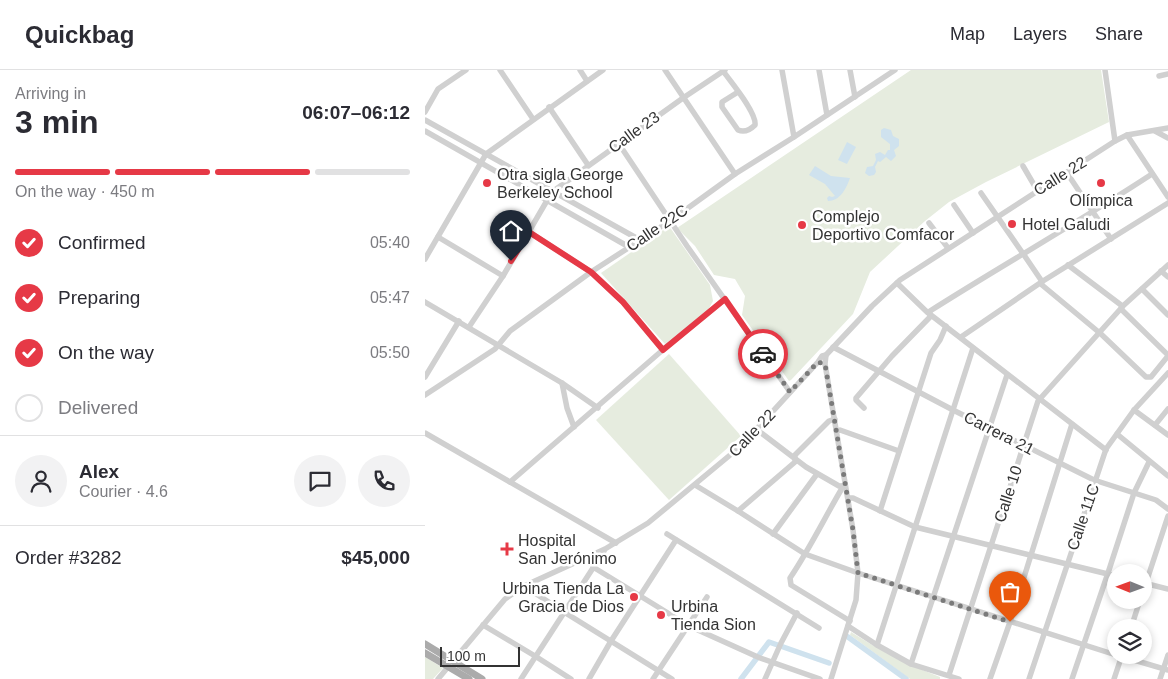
<!DOCTYPE html>
<meta charset="utf-8">
<style>
:root{--surface:#fff;--page:#f2f2f3;--text:#2b2b33;--muted:#7c7c81;--line:#e1e1e2;--accent:#e63946}
body{margin:0;font-family:Arial,sans-serif;background:var(--page);color:var(--text);height:100vh;display:flex;flex-direction:column;font-size:19px;white-space:nowrap}
*{box-sizing:border-box;margin:0}
p{font-size:16px;color:var(--muted)}
.icon{flex:none;width:28px;height:28px;fill:none;stroke:currentColor;stroke-width:2;stroke-linecap:round;stroke-linejoin:round}
.map{position:relative;flex:1;overflow:hidden}
.drawer{display:flex;flex-direction:column;background:var(--surface);width:425px}
.drawer>*{flex:none}
.needle{width:32px;rotate:271deg}
.tools{position:absolute;left:682px;top:494px;display:grid;gap:10px}
.tools a{display:grid;place-items:center;width:45px;height:45px;border-radius:50%;background:var(--surface);box-shadow:0 2px 8px #0003;font-size:25px}
.scale{position:absolute;left:15px;bottom:12px;width:80px;box-sizing:border-box;padding-left:5px;border:2px solid #333;border-top:0;font-size:14px;line-height:18px;white-space:nowrap;color:#333;-webkit-text-stroke:4px #fff;paint-order:stroke}
.pin{position:absolute;display:grid;place-items:center;width:42px;height:42px;color:#fff;margin:-51px -21px;border-radius:50% 50% 50% 0;rotate:-45deg;box-shadow:0 0 5px #0007}
.pin .icon{rotate:45deg}
.courier{position:absolute;display:grid;place-items:center;width:50px;height:50px;margin:-25px;border:4px solid #e63946;border-radius:50%;background:#fff;color:#222;box-shadow:0 1px 6px #0007}
.head em{font-style:normal;font-weight:700}
.head div{display:flex;flex-direction:column-reverse}
.head{display:flex;align-items:center;justify-content:space-between;height:85px;padding:0 15px}
h1{font-size:32px;font-weight:700;line-height:38px}
.bar{display:grid;grid-template-columns:repeat(4,1fr);gap:8px 5px;align-content:center;height:60px;padding:0 15px}
.bar i{height:6px;border-radius:4px;background:var(--line)}
.bar .current{background:var(--accent)}
.bar p{grid-column:span 4}
.line{display:flex;align-items:center;gap:12px;padding:0 15px;border-top:1px solid var(--line)}
.line div{flex:1}
.round{display:grid;place-items:center;flex:none;width:52px;height:52px;border-radius:26px;background:var(--page)}
ol{padding:0 15px;list-style:none}
li{display:flex;align-items:center;gap:15px;height:55px}
li p{margin-inline-start:auto}
li .icon{padding:5px;border-radius:50%;background:var(--accent);color:#fff;stroke-width:4}
li:last-child{color:var(--muted)}
li i{width:28px;height:28px;border:2px solid var(--line);border-radius:50%}
header{display:flex;align-items:center;gap:30px;box-sizing:border-box;height:70px;padding:0 25px;background:var(--surface);border-bottom:1px solid var(--line)}
header strong{font-size:24px}
nav{display:flex;gap:28px;margin-inline-start:auto;font-size:18px}
main{display:flex;flex:1;min-height:0}
.map>svg:first-child{display:block}
.green{fill:#e6ecdf}
.water{fill:#cfe2ee}
.lines{fill:none;stroke-linecap:round;stroke-linejoin:round}
.canal{stroke:#cfe2ee;stroke-width:5.5}
.minor{stroke:#d0d0d0;stroke-width:5.5}
.major{stroke:#ababab;stroke-width:7}
.done{stroke:#7a7a7a;stroke-width:5;stroke-dasharray:0 9}
.route{stroke:#e63946;stroke-width:6}
.poi-dot{fill:#e63946;stroke:#fff;stroke-width:2}
.labels{text-anchor:middle;dominant-baseline:central;stroke-width:5;stroke-linejoin:round;paint-order:stroke}
.street-label{font-size:16px;fill:#333;stroke:#fff}
.poi-label{font-size:16px;fill:#333;stroke:#fff;text-anchor:start}
</style>
<header>
<strong>Quickbag</strong>
<nav><a>Map</a><a>Layers</a><a>Share</a></nav>
</header>
<main>
<section class="drawer">
<div class="head"><div><h1>3 min</h1><p>Arriving in</p></div><em>06:07–06:12</em></div>
<div class="bar"><i class="current"></i><i class="current"></i><i class="current"></i><i></i><p>On the way · 450 m</p></div>
<ol>
<li><svg class="icon" aria-label="check" viewBox="0 0 24 24"><path d="M5 12l5 5 9-10"/></svg>Confirmed<p>05:40</p></li>
<li><svg class="icon" aria-label="check" viewBox="0 0 24 24"><path d="M5 12l5 5 9-10"/></svg>Preparing<p>05:47</p></li>
<li><svg class="icon" aria-label="check" viewBox="0 0 24 24"><path d="M5 12l5 5 9-10"/></svg>On the way<p>05:50</p></li>
<li><i></i>Delivered</li>
</ol>
<div class="line" style="height:90px"><a class="round"><svg class="icon" aria-label="person" viewBox="0 0 24 24"><circle cx="12" cy="8" r="4"/><path d="M4 21q1-7 8-7t8 7"/></svg></a><div><b>Alex</b><p>Courier · 4.6</p></div><a class="round"><svg class="icon" aria-label="chat" viewBox="0 0 24 24"><path d="M4 5h16v11H9l-5 4z"/></svg></a><a class="round"><svg class="icon" aria-label="phone" viewBox="0 0 24 24"><path d="M5 4h4l2 5-3 2q2 4 5 5l2-3 5 2v4C11 20 4 13 5 4z"/></svg></a></div>
<div class="line" style="height:65px"><div>Order #3282</div><b>$45,000</b></div>
</section>
<div class="map">
<svg width="743" height="609" viewBox="0 0 743 609">
<rect width="100%" height="100%" fill="#fff"/>
<g class="green">
<path d="M486 0H676L684 52 561 112 524 132 500 151 445 202 428 244 366 310 364 311 317 245 320 226 310 209 289 205 270 176 252 158Z"/>
<path d="M244 156 285 215 288 231 283 240 240 274 176 203Z"/>
<path d="M244 284 316 366 244 430 171 350Z"/>
<path d="M426 562C454 580 483 595 515 607V609H485L425 565Z"/>
<path d="M0 587 18 598 8 609H0Z"/>
</g>
<g class="water">
<path d="M459 58 466 60 468 66 474 69V76L469 80 471 86 466 91 461 87 455 92 453 91 450 97 451 102 449 105 444 106 440 103 442 97 448 96 451 90 450 84 455 82 460 85 463 80H465V74L456 67V60Z"/>
<path d="M422 72 431 77 422 94 413 90Z"/>
<path d="M390 96 406 106 425 108C421 119 415 131 403 131L402 128 404 126 407 127 410 126 400 114 384 105Z"/>
</g>
<g class="lines">
<g class="canal">
<path d="M423 567 481 609"/>
<path d="M316 609 344 572 404 593"/>
</g>
<g class="minor">
<path d="M75 0 108 49"/>
<path d="M155 0 162 11"/>
<path d="M240 0 310 104"/>
<path d="M357 0 369 67"/>
<path d="M394 0 402 45"/>
<path d="M425 0 430 27"/>
<path d="M680 0 690 71"/>
<path d="M298 1C306 12 332 43 330 55 325 60 320 63 313 60L297 37V32L313 22"/>
<path d="M734 6 743 4"/>
<path d="M124 37 163 95"/>
<path d="M0 42 13 19 41 0"/>
<path d="M0 50 215 170"/>
<path d="M0 61 204 177"/>
<path d="M730 61 743 68"/>
<path d="M702 65 743 127"/>
<path d="M194 74 262 176 365 322"/>
<path d="M598 96 612 120"/>
<path d="M642 103 686 169"/>
<path d="M556 123 599 185 616 210 617 215 676 264 721 307H726L743 286"/>
<path d="M529 135 548 163"/>
<path d="M504 153 523 178"/>
<path d="M104 162 166 202 198 232 238 280"/>
<path d="M13 167 78 206"/>
<path d="M0 189 61 84 178 0"/>
<path d="M643 195 696 235 697 240 743 285"/>
<path d="M736 201 743 207"/>
<path d="M472 213 502 242 681 380"/>
<path d="M717 219 743 245"/>
<path d="M0 232 137 313 173 338"/>
<path d="M44 257 78 206 127 122 258 28 300 0"/>
<path d="M536 267 618 211 743 133"/>
<path d="M408 277 528 340 669 410 731 430 743 439"/>
<path d="M401 285 400 294 428 460 433 503 431 530 406 609"/>
<path d="M0 307 34 251"/>
<path d="M137 313 142 338 149 357"/>
<path d="M0 325 70 279 85 261 166 202 245 151 310 104 369 67 470 0"/>
<path d="M439 338 431 330V328L467 286 505 247V241C579 194 654 152 727 104"/>
<path d="M709 340 743 365"/>
<path d="M730 355 743 339"/>
<path d="M331 359 381 397 414 416H419"/>
<path d="M412 361 415 360 474 381"/>
<path d="M0 363 191 473"/>
<path d="M692 364 743 406"/>
<path d="M85 412 240 278 300 229"/>
<path d="M270 415 313 441 380 484 433 503 691 585"/>
<path d="M417 416 416 420C399 449 384 480 365 508L366 515 425 551"/>
<path d="M423 428H428L490 457 691 506"/>
<path d="M313 441 370 392V385L404 351 410 349"/>
<path d="M455 441 506 283 515 270 521 256"/>
<path d="M242 464 394 558"/>
<path d="M348 464 392 404"/>
<path d="M168 497 264 556 335 588 395 609"/>
<path d="M719 513 743 519"/>
<path d="M99 516 139 542 247 609"/>
<path d="M719 519 743 446"/>
<path d="M58 555 110 586 146 609"/>
<path d="M423 556 452 575 486 594 534 609"/>
<path d="M706 558 715 530"/>
<path d="M452 575 548 278"/>
<path d="M692 585 743 600"/>
<path d="M486 594 582 305"/>
<path d="M524 605 613 331 699 235 743 195"/>
<path d="M13 609 80 529 99 516 180 479 223 453 316 376 393 292 397 286 401 285 447 236 475 210 690 71 702 65 743 58"/>
<path d="M96 609 179 481"/>
<path d="M164 609 186 571 251 470"/>
<path d="M228 609 282 527"/>
<path d="M340 609 356 573 372 543"/>
<path d="M565 609 585 552 647 354"/>
<path d="M604 609 681 379 709 340 743 303"/>
<path d="M647 609 683 503 709 423 724 392"/>
<path d="M689 609 697 585"/>
<path d="M735 609 743 585"/>
</g>
<g class="major">
<path d="M0 574 57 609"/>
<path d="M0 583 44 609"/>
</g>
</g>
<g class="lines">
<path class="done" d="M338 284 365 322 393 292 400 294 428 460 433 503 585 552"/>
<path class="route" d="M86 191 104 162 166 202 198 232 238 280 300 229 338 284"/>
</g>
<g class="poi-dot">
<circle cx="62" cy="113" r="5"/>
<circle cx="676" cy="113" r="5"/>
<circle cx="587" cy="154" r="5"/>
<circle cx="377" cy="155" r="5"/>
<path d="M79.5 471.5h5v5h5v5h-5v5h-5v-5h-5v-5h5z"/>
<circle cx="209" cy="527" r="5"/>
<circle cx="236" cy="545" r="5"/>
</g>
<g class="labels">
<g class="street-label">
<text transform="translate(209 62) rotate(-36)">Calle 23</text>
<text transform="translate(635 106) rotate(-32)">Calle 22</text>
<text transform="translate(232 158) rotate(-34)">Calle 22C</text>
<text transform="translate(327 363) rotate(-46)">Calle 22</text>
<text transform="translate(574 363) rotate(27)">Carrera 21</text>
<text transform="translate(583 424) rotate(-72)">Calle 10</text>
<text transform="translate(658 447) rotate(-71)">Calle 11C</text>
</g>
<g class="poi-label">
<text x="72" y="104">Otra sigla George<tspan x="72" dy="18">Berkeley School</tspan></text>
<text x="676" y="130" text-anchor="middle">Olímpica</text>
<text x="387" y="146">Complejo<tspan x="387" dy="18">Deportivo Comfacor</tspan></text>
<text x="597" y="154">Hotel Galudi</text>
<text x="93" y="470">Hospital<tspan x="93" dy="18">San Jerónimo</tspan></text>
<text x="199" y="518" text-anchor="end">Urbina Tienda La<tspan x="199" dy="18">Gracia de Dios</tspan></text>
<text x="246" y="536">Urbina<tspan x="246" dy="18">Tienda Sion</tspan></text>
</g>
</g>
</svg>
<div class="tools">
<a><svg class="needle" viewBox="-14 -14 28 28"><path d="M0-13l5 13h-10z" fill="#e53935"/><path d="M0 13l5-13h-10z" fill="#7c7c81"/></svg></a>
<a><svg class="icon" aria-label="layers" viewBox="0 0 24 24"><path d="M12 4l9 5-9 5-9-5zM3 14l9 5 9-5"/></svg></a>
</div>
<div class="scale">100 m</div>
<div class="pin" style="left:585px;top:552px;background:#ea580c"><svg class="icon" aria-label="bag" viewBox="0 0 24 24"><path d="M5 8h14l-1 12H6zM9 8a3 3 0 0 1 6 0"/></svg></div>
<div class="pin" style="left:86px;top:191px;background:#1f2937"><svg class="icon" aria-label="home" viewBox="0 0 24 24"><path d="M3 11l9-7 9 7M6 9v11h12V9"/></svg></div>
<div class="courier" style="left:338px;top:284px"><svg class="icon" aria-label="car" viewBox="0 0 24 24"><path d="M5 17H2v-5l4-1 3-4h7l3 4 3 1v5h-3M9 17h6M6 11h13"/><circle cx="7" cy="17" r="2"/><circle cx="17" cy="17" r="2"/></svg></div>
</div>
</main>
